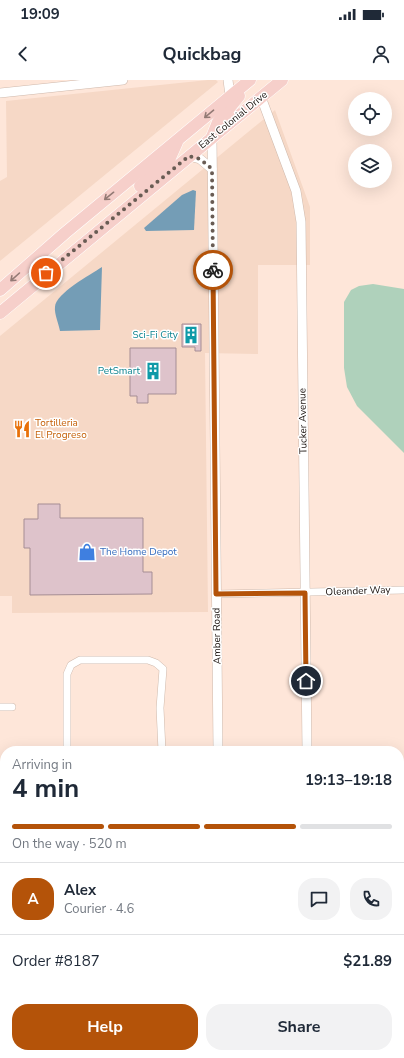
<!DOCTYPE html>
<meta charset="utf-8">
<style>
:root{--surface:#fff;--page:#f2f2f3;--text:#1f2937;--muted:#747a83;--line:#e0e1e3;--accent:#b45309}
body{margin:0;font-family:"Nunito Sans",sans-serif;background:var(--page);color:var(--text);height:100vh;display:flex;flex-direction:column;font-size:15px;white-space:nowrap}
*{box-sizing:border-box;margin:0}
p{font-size:13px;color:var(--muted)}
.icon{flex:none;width:22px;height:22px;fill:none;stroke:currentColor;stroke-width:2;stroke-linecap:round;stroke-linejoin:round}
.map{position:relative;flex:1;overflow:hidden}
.panel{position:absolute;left:0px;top:666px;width:404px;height:312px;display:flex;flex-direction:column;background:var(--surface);border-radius:16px 16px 0 0;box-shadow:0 4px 16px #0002}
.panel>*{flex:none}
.fabs{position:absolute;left:348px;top:12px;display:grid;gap:8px}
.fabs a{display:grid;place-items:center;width:44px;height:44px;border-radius:50%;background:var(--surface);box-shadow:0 4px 16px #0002;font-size:20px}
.pin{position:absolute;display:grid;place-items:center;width:34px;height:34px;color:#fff;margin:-17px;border:2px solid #fff;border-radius:50%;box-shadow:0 1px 4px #0007}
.courier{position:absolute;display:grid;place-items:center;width:40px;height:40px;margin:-20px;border:3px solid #b45309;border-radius:50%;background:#fff;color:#222;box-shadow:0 1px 5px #0007}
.overview em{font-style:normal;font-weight:700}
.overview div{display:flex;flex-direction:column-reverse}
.overview{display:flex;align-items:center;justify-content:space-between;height:68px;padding:0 12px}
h1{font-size:26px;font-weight:700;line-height:30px}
.bar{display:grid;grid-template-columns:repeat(4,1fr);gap:6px 4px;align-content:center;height:48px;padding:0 12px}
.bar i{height:5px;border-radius:3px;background:var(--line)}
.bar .current{background:var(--accent)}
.bar p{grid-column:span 4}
.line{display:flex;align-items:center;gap:10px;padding:0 12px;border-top:1px solid var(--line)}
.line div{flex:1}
.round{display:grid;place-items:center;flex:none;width:42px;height:42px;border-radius:16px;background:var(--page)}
.action{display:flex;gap:8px;margin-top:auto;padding:8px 12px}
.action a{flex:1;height:46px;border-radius:16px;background:var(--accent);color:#fff;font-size:16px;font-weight:700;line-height:46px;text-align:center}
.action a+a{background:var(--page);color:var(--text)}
.status{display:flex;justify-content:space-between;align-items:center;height:28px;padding:0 20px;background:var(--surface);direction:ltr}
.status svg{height:11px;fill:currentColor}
header{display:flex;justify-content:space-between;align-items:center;height:52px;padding:0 12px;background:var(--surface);font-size:18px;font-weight:700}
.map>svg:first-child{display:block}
.built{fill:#f6d8c6}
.green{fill:#afd1bb}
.water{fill:#749db6}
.building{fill:#dec3cb;stroke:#a58d94}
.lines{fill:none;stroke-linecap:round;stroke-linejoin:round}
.minor-casing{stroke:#cfb9ac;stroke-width:8}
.tertiary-casing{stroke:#cfb9ac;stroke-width:10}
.trunk-casing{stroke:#fff;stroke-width:13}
.minor{stroke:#fff;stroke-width:7}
.tertiary{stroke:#fff;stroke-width:9}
.trunk{stroke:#f6cfca;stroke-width:12}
.oneway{stroke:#937a75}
.done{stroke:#695c54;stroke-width:4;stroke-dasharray:0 7.2}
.route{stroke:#b45309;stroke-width:5}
.labels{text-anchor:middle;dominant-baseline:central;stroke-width:3;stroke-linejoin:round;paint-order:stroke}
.street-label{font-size:10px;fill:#19110d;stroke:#fff}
.culture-label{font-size:10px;fill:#0d838f;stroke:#fff;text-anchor:end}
.food-label{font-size:10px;fill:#c56008;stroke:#fff;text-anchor:start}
.shop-label{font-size:10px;fill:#366cbe;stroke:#fff;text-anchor:start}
</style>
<div class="status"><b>19:09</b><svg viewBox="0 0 49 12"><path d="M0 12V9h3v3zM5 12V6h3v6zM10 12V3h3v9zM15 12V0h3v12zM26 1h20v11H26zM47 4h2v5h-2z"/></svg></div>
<header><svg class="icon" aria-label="back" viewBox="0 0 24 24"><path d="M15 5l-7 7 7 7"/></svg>Quickbag<svg class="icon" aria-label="person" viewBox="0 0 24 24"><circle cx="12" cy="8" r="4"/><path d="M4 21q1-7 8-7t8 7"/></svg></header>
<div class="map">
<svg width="404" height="978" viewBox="0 0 404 978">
<rect width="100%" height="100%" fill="#fee6d9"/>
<g class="built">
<path d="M208 0H216L218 2 0 181V101L7 97 6 21Z"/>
<path d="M275 30 310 127V185H258V274L205 273 208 532 12 533V516H0V256Z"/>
<path d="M399 852H404V978H213V973H399Z"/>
</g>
<path class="green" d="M373 204 404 209V373L357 326 347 307 344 288V222L351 210 359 206Z"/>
<g class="water">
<path d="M193 110 196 111 194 150 146 151 144 148 182 115Z"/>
<path d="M102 187 100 250 60 251C59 245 54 233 55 227 56 213 90 195 102 187Z"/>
</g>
<g class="building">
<path d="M182 244H201V271H195V267H182Z"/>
<path d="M130 268H176V314H148V323H137V316H130Z"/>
<path d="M38 424H60V438H143V492H152V514L30 515V468H24V439H38Z"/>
</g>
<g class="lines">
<g class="minor-casing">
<g id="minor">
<path d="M216 514 404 510"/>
<path d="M0 627H12"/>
<path d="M67 671V594L71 585 80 580H148L156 583 163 589 160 628 162 671"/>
<path d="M399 702H404"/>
<path d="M399 820H401"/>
<path d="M161 973 163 978"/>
</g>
</g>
<g class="tertiary-casing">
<g id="tertiary">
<path d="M228 0 230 16"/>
<path d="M0 13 123 0"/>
<path d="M261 17 296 111 301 142 307 671"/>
<path d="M212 57 218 671"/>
<path d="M189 76 200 79 212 89"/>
<path d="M0 902H5"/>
</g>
</g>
<g class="trunk-casing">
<g id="trunk">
<path d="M212 57 218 42 239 16"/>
<path d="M140 106 169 80 177 62"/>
<path d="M0 210 65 153 250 0"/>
<path d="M0 233 282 0"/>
</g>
</g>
<use href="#minor" class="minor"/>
<use href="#tertiary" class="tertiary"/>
<use href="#trunk" class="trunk"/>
</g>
<defs><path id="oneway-shaft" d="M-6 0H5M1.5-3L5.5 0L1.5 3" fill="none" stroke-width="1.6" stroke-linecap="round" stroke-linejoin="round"/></defs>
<g class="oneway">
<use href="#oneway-shaft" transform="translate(209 34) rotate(140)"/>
<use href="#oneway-shaft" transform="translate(109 116) rotate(141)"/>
<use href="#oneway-shaft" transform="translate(15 197) rotate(138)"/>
</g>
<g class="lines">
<path class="done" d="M46 193 189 76 200 79 212 89 213 190"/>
<path class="route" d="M213 190 216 514 305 513 306 601"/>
</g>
<defs>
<g id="building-bare" transform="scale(1.38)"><path d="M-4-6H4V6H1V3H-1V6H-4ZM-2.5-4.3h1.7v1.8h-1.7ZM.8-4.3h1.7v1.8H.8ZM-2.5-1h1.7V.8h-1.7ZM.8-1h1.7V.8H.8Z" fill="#0f9aa8" stroke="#fff" stroke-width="2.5" paint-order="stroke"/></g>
<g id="restaurant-bare" transform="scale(1.38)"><path d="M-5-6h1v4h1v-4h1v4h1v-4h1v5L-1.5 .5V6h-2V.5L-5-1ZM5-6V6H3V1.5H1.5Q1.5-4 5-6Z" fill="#e8710a" stroke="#fff" stroke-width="2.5" paint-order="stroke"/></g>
<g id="shop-bare" transform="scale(1.38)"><path d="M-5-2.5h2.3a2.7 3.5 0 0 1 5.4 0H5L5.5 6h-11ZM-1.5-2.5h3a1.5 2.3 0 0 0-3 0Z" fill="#3f7fe0" stroke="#fff" stroke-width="2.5" paint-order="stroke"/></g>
</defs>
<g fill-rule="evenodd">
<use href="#building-bare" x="191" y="255"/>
<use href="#building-bare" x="153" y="291"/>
<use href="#restaurant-bare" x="22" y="349"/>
<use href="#shop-bare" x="87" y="472"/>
</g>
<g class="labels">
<g class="street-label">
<text transform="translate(233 40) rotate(-39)">East Colonial Drive</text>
<text transform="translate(303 341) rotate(-91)">Tucker Avenue</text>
<text transform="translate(358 511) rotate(-2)">Oleander Way</text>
<text transform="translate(217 556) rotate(-91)">Amber Road</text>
</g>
<g class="culture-label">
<text x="178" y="255">Sci-Fi City</text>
<text x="140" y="291">PetSmart</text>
</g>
<g class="food-label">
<text x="35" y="343">Tortilleria<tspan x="35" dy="12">El Progreso</tspan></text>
</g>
<g class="shop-label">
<text x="100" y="472">The Home Depot</text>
</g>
</g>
</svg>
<div class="fabs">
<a><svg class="icon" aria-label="locate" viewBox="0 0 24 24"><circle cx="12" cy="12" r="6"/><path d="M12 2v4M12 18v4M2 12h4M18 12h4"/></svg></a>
<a><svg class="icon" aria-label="layers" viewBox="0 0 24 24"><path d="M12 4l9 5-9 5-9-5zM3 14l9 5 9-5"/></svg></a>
</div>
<div class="pin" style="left:46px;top:193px;background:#ea580c"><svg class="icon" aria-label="bag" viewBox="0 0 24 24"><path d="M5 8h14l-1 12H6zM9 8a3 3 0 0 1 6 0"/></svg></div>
<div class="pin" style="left:306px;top:601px;background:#1f2937"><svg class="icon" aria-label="home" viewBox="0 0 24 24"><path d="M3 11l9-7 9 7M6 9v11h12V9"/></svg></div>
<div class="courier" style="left:213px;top:190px"><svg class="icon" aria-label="bike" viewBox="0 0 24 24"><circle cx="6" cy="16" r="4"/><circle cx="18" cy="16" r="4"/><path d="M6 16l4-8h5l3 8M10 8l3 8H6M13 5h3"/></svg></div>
<section class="panel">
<div class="overview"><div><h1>4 min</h1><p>Arriving in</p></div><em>19:13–19:18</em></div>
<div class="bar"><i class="current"></i><i class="current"></i><i class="current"></i><i></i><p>On the way · 520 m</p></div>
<div class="line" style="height:72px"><b class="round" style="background:var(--accent);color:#fff">A</b><div><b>Alex</b><p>Courier · 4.6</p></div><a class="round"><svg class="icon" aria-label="chat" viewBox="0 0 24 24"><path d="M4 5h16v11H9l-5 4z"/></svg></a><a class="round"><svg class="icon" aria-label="phone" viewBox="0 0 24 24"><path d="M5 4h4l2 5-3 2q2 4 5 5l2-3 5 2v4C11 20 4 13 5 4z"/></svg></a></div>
<div class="line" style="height:52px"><div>Order #8187</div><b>$21.89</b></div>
<div class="action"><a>Help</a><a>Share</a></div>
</section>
</div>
